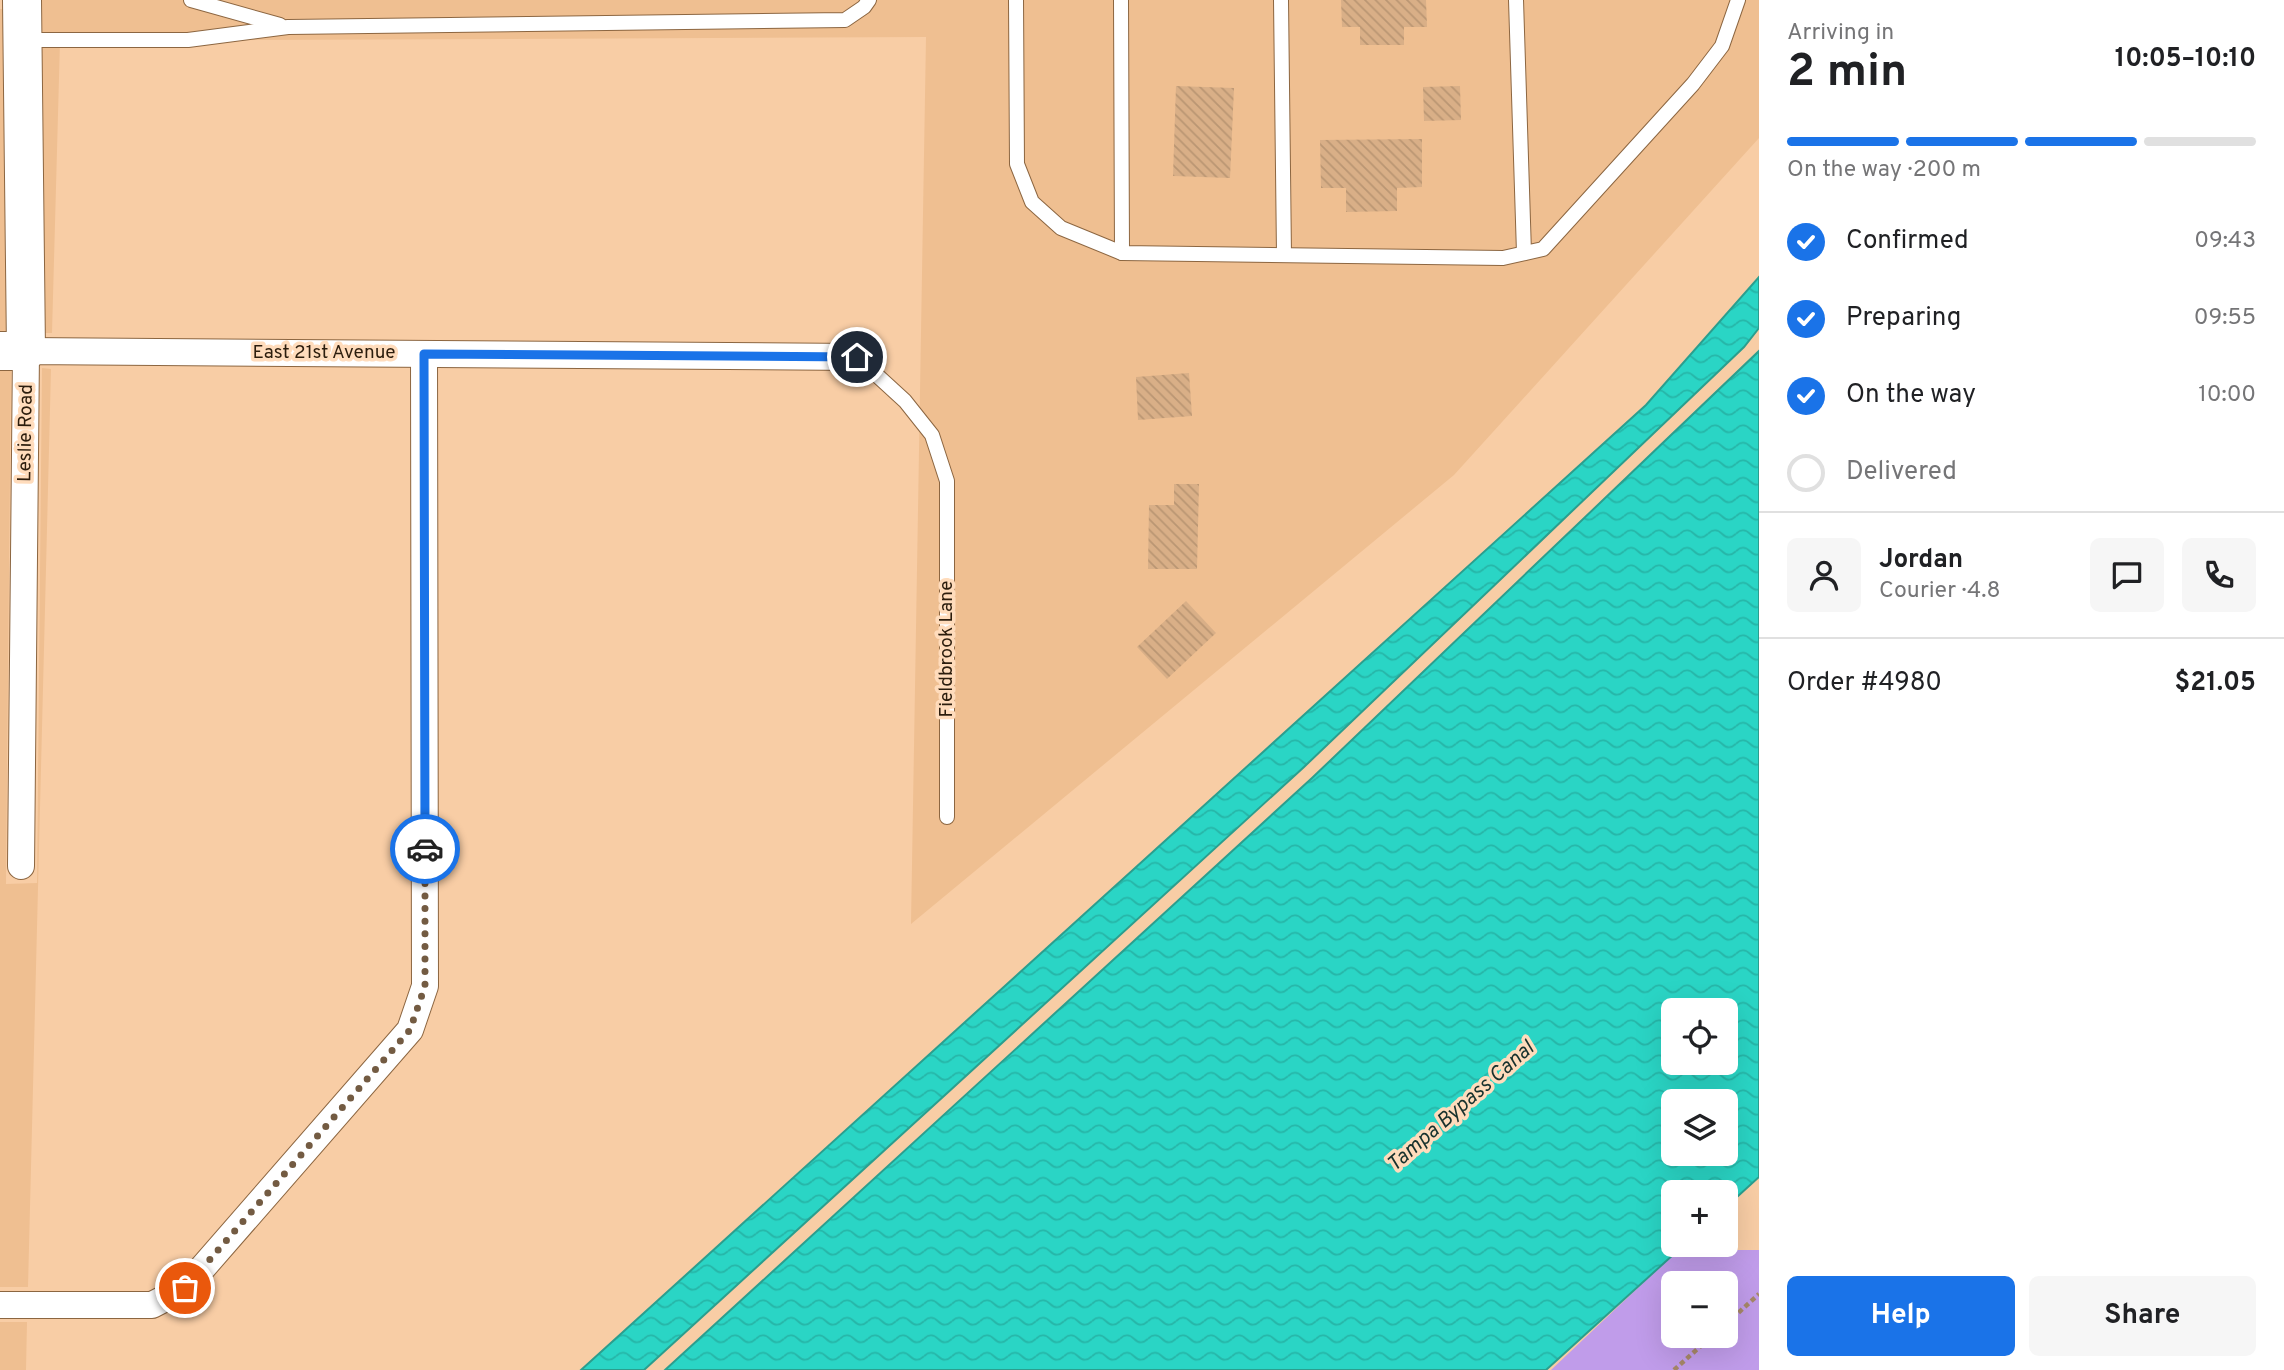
<!DOCTYPE html>
<meta charset="utf-8">
<style>
:root{--surface:#fff;--page:#f6f6f6;--text:#202124;--muted:#757577;--line:#e0e0e0;--accent:#1a73e8}
body{margin:0;font-family:Overpass,sans-serif;background:var(--page);color:var(--text);height:100vh;display:flex;flex-direction:column;font-size:26px;white-space:nowrap}
*{box-sizing:border-box;margin:0}
p{font-size:23px;color:var(--muted)}
.icon{flex:none;width:38px;height:38px;fill:none;stroke:currentColor;stroke-width:2;stroke-linecap:round;stroke-linejoin:round}
.map{position:relative;flex:1;overflow:hidden}
.sheet{display:flex;flex-direction:column;background:var(--surface);width:525px}
.sheet>*{flex:none}
.fabs{position:absolute;left:1661px;top:998px;display:grid;gap:14px}
.fabs a{display:grid;place-items:center;width:77px;height:77px;border-radius:10px;background:var(--surface);box-shadow:0 7px 28px #0002;font-size:35px}
.pin{position:absolute;display:grid;place-items:center;width:60px;height:60px;color:#fff;margin:-30px;border:4px solid #fff;border-radius:50%;box-shadow:0 2px 7px #0007}
.courier{position:absolute;display:grid;place-items:center;width:70px;height:70px;margin:-35px;border:5px solid #1a73e8;border-radius:50%;background:#fff;color:#222;box-shadow:0 2px 9px #0007}
.head em{font-style:normal;font-weight:700}
.head div{display:flex;flex-direction:column-reverse}
.head{display:flex;align-items:center;justify-content:space-between;height:119px;padding:0 28px}
h1{font-size:46px;font-weight:700;line-height:52px}
.bar{display:grid;grid-template-columns:repeat(4,1fr);gap:10px 7px;align-content:center;height:84px;padding:0 28px}
.bar i{height:9px;border-radius:5px;background:var(--line)}
.bar .active{background:var(--accent)}
.bar p{grid-column:span 4}
.line{display:flex;align-items:center;gap:18px;padding:0 28px;border-top:2px solid var(--line)}
.line div{flex:1}
.round{display:grid;place-items:center;flex:none;width:74px;height:74px;border-radius:10px;background:var(--page)}
ol{padding:0 28px;list-style:none}
li{display:flex;align-items:center;gap:21px;height:77px}
li p{margin-inline-start:auto}
li .icon{padding:7px;border-radius:50%;background:var(--accent);color:#fff;stroke-width:4}
li:last-child{color:var(--muted)}
li i{width:38px;height:38px;border:4px solid var(--line);border-radius:50%}
.cta{display:flex;gap:14px;margin-top:auto;padding:14px 28px}
.cta a{flex:1;height:80px;border-radius:10px;background:var(--accent);color:#fff;font-size:28px;font-weight:700;line-height:80px;text-align:center}
.cta a+a{background:var(--page);color:var(--text)}
main{display:flex;flex:1;min-height:0}
.map>svg:first-child{display:block}
.built{fill:#efbf91}
.green{fill:#c09cea;fill-rule:evenodd}
.water{fill:url(#water-waves);stroke:#2b9e8e;stroke-width:2;fill-rule:evenodd}
.building{fill:url(#building-back-hatch)}
.lines{fill:none;stroke-linecap:round;stroke-linejoin:round}
.service-casing{stroke:#8c6641;stroke-width:16}
.minor-casing{stroke:#8c6641;stroke-width:28}
.secondary-casing{stroke:#8c6641;stroke-width:40}
.path{stroke:#a68768;stroke-width:4.5;stroke-dasharray:5 3.5;stroke-linecap:butt}
.service{stroke:#fff;stroke-width:14}
.minor{stroke:#fff;stroke-width:26}
.secondary{stroke:#fff;stroke-width:38}
.done{stroke:#735b42;stroke-width:7;stroke-dasharray:0 12.6}
.route{stroke:#1a73e8;stroke-width:9}
.labels{text-anchor:middle;dominant-baseline:central;stroke-width:7;stroke-linejoin:round;paint-order:stroke}
.street-label{font-size:19px;fill:#2c1d0d;stroke:#ffdcbc}
.water-label{font-size:21px;font-style:italic;fill:#17312d;stroke:#ffdcbc}
</style>
<main>
<div class="map">
<svg width="1759" height="1370" viewBox="0 0 1759 1370">
<defs>
<pattern id="water-waves" width="16" height="10" patternUnits="userSpaceOnUse" patternTransform="scale(1.75)"><rect width="16" height="10" fill="#2ad5c5"/><path d="M0 5q4-4 8 0t8 0" fill="none" stroke="#26b6a8"/></pattern>
<pattern id="building-back-hatch" width="6" height="6" patternUnits="userSpaceOnUse" patternTransform="scale(1.75)"><rect width="6" height="6" fill="#d9af87"/><path d="M-1 5l2 2M0 0l6 6M5-1l2 2" fill="none" stroke="#ba9673"/></pattern>
</defs>
<rect width="100%" height="100%" fill="#f8cda5"/>
<g class="built">
<path d="M38 0H1759V138L1454 475 911 924 926 37 60 41 52 333H42Z"/>
<path d="M0 9H7L10 333H0Z"/>
<path d="M0 368H11L6 884 37 883 42 368 51 369 28 1287H0Z"/>
<path d="M0 1322H27L26 1370H0Z"/>
</g>
<path class="green" d="M1678 1250H1759V1370H1551ZM1673 1283H1726V1335H1673Z"/>
<g class="water">
<path d="M1759 277V328L1744 347 1304 767 644 1370H581L1646 405Z"/>
<path d="M1759 351V1177L1726 1207V1192H1673V1244H1685L1546 1370H665L1312 778ZM1673 1010H1726V1062H1673ZM1673 1101H1726V1153H1673Z"/>
</g>
<g class="building">
<path d="M1341 0H1426L1427 27H1404V45H1360V27H1342Z"/>
<path d="M1176 86 1234 88 1230 178 1173 176Z"/>
<path d="M1460 86 1461 120 1424 121 1423 87Z"/>
<path d="M1422 139V187L1397 188V211L1346 212V188H1321L1320 140Z"/>
<path d="M1189 373 1192 416 1138 420 1136 377Z"/>
<path d="M1174 484H1199L1197 569H1148L1149 505H1174Z"/>
<path d="M1186 601 1216 633 1167 679 1137 647Z"/>
</g>
<g class="lines">
<g class="service-casing">
<g id="service">
<path d="M191 0 280 25"/>
<path d="M1016 0 1017 164 1032 202 1061 228 1122 253 1503 258 1543 249 1693 84 1722 46 1738 0"/>
<path d="M1121 0 1122 253"/>
<path d="M1281 0 1284 255"/>
<path d="M1516 0 1524 253"/>
<path d="M24 40H188L288 27 845 20 864 7 869 0"/>
<path d="M857 357 905 401 932 435 947 481V817"/>
</g>
</g>
<g class="minor-casing">
<g id="minor">
<path d="M21 866 26 351 857 357"/>
<path d="M0 1305H152L185 1288 410 1030 425 986 424 354"/>
</g>
</g>
<g class="secondary-casing">
<path id="secondary" d="M0 351H26L22 0"/>
</g>
<g class="path">
<path d="M1726 1324 1759 1294"/>
<path d="M1674 1370 1713 1335"/>
</g>
<use href="#service" class="service"/>
<use href="#minor" class="minor"/>
<use href="#secondary" class="secondary"/>
</g>
<g class="lines">
<path class="done" d="M185 1288 410 1030 425 986V849"/>
<path class="route" d="M425 849 424 354 857 357"/>
</g>
<g class="labels">
<g class="street-label">
<text x="324" y="353">East 21st Avenue</text>
<text transform="translate(26 433) rotate(-89)">Leslie Road</text>
<text transform="translate(947 649) rotate(-90)">Fieldbrook Lane</text>
</g>
<g class="water-label">
<text transform="translate(1461 1107) rotate(-41)">Tampa Bypass Canal</text>
</g>
</g>
</svg>
<div class="fabs">
<a><svg class="icon" aria-label="locate" viewBox="0 0 24 24"><circle cx="12" cy="12" r="6"/><path d="M12 2v4M12 18v4M2 12h4M18 12h4"/></svg></a>
<a><svg class="icon" aria-label="layers" viewBox="0 0 24 24"><path d="M12 4l9 5-9 5-9-5zM3 14l9 5 9-5"/></svg></a>
<a>+</a>
<a>−</a>
</div>
<div class="pin" style="left:185px;top:1288px;background:#ea580c"><svg class="icon" aria-label="bag" viewBox="0 0 24 24"><path d="M5 8h14l-1 12H6zM9 8a3 3 0 0 1 6 0"/></svg></div>
<div class="pin" style="left:857px;top:357px;background:#1f2937"><svg class="icon" aria-label="home" viewBox="0 0 24 24"><path d="M3 11l9-7 9 7M6 9v11h12V9"/></svg></div>
<div class="courier" style="left:425px;top:849px"><svg class="icon" aria-label="car" viewBox="0 0 24 24"><path d="M5 17H2v-5l4-1 3-4h7l3 4 3 1v5h-3M9 17h6M6 11h13"/><circle cx="7" cy="17" r="2"/><circle cx="17" cy="17" r="2"/></svg></div>
</div>
<section class="sheet">
<div class="head"><div><h1>2 min</h1><p>Arriving in</p></div><em>10:05–10:10</em></div>
<div class="bar"><i class="active"></i><i class="active"></i><i class="active"></i><i></i><p>On the way · 200 m</p></div>
<ol>
<li><svg class="icon" aria-label="check" viewBox="0 0 24 24"><path d="M5 12l5 5 9-10"/></svg>Confirmed<p>09:43</p></li>
<li><svg class="icon" aria-label="check" viewBox="0 0 24 24"><path d="M5 12l5 5 9-10"/></svg>Preparing<p>09:55</p></li>
<li><svg class="icon" aria-label="check" viewBox="0 0 24 24"><path d="M5 12l5 5 9-10"/></svg>On the way<p>10:00</p></li>
<li><i></i>Delivered</li>
</ol>
<div class="line" style="height:126px"><a class="round"><svg class="icon" aria-label="person" viewBox="0 0 24 24"><circle cx="12" cy="8" r="4"/><path d="M4 21q1-7 8-7t8 7"/></svg></a><div><b>Jordan</b><p>Courier · 4.8</p></div><a class="round"><svg class="icon" aria-label="chat" viewBox="0 0 24 24"><path d="M4 5h16v11H9l-5 4z"/></svg></a><a class="round"><svg class="icon" aria-label="phone" viewBox="0 0 24 24"><path d="M5 4h4l2 5-3 2q2 4 5 5l2-3 5 2v4C11 20 4 13 5 4z"/></svg></a></div>
<div class="line" style="height:91px"><div>Order #4980</div><b>$21.05</b></div>
<div class="cta"><a>Help</a><a>Share</a></div>
</section>
</main>
